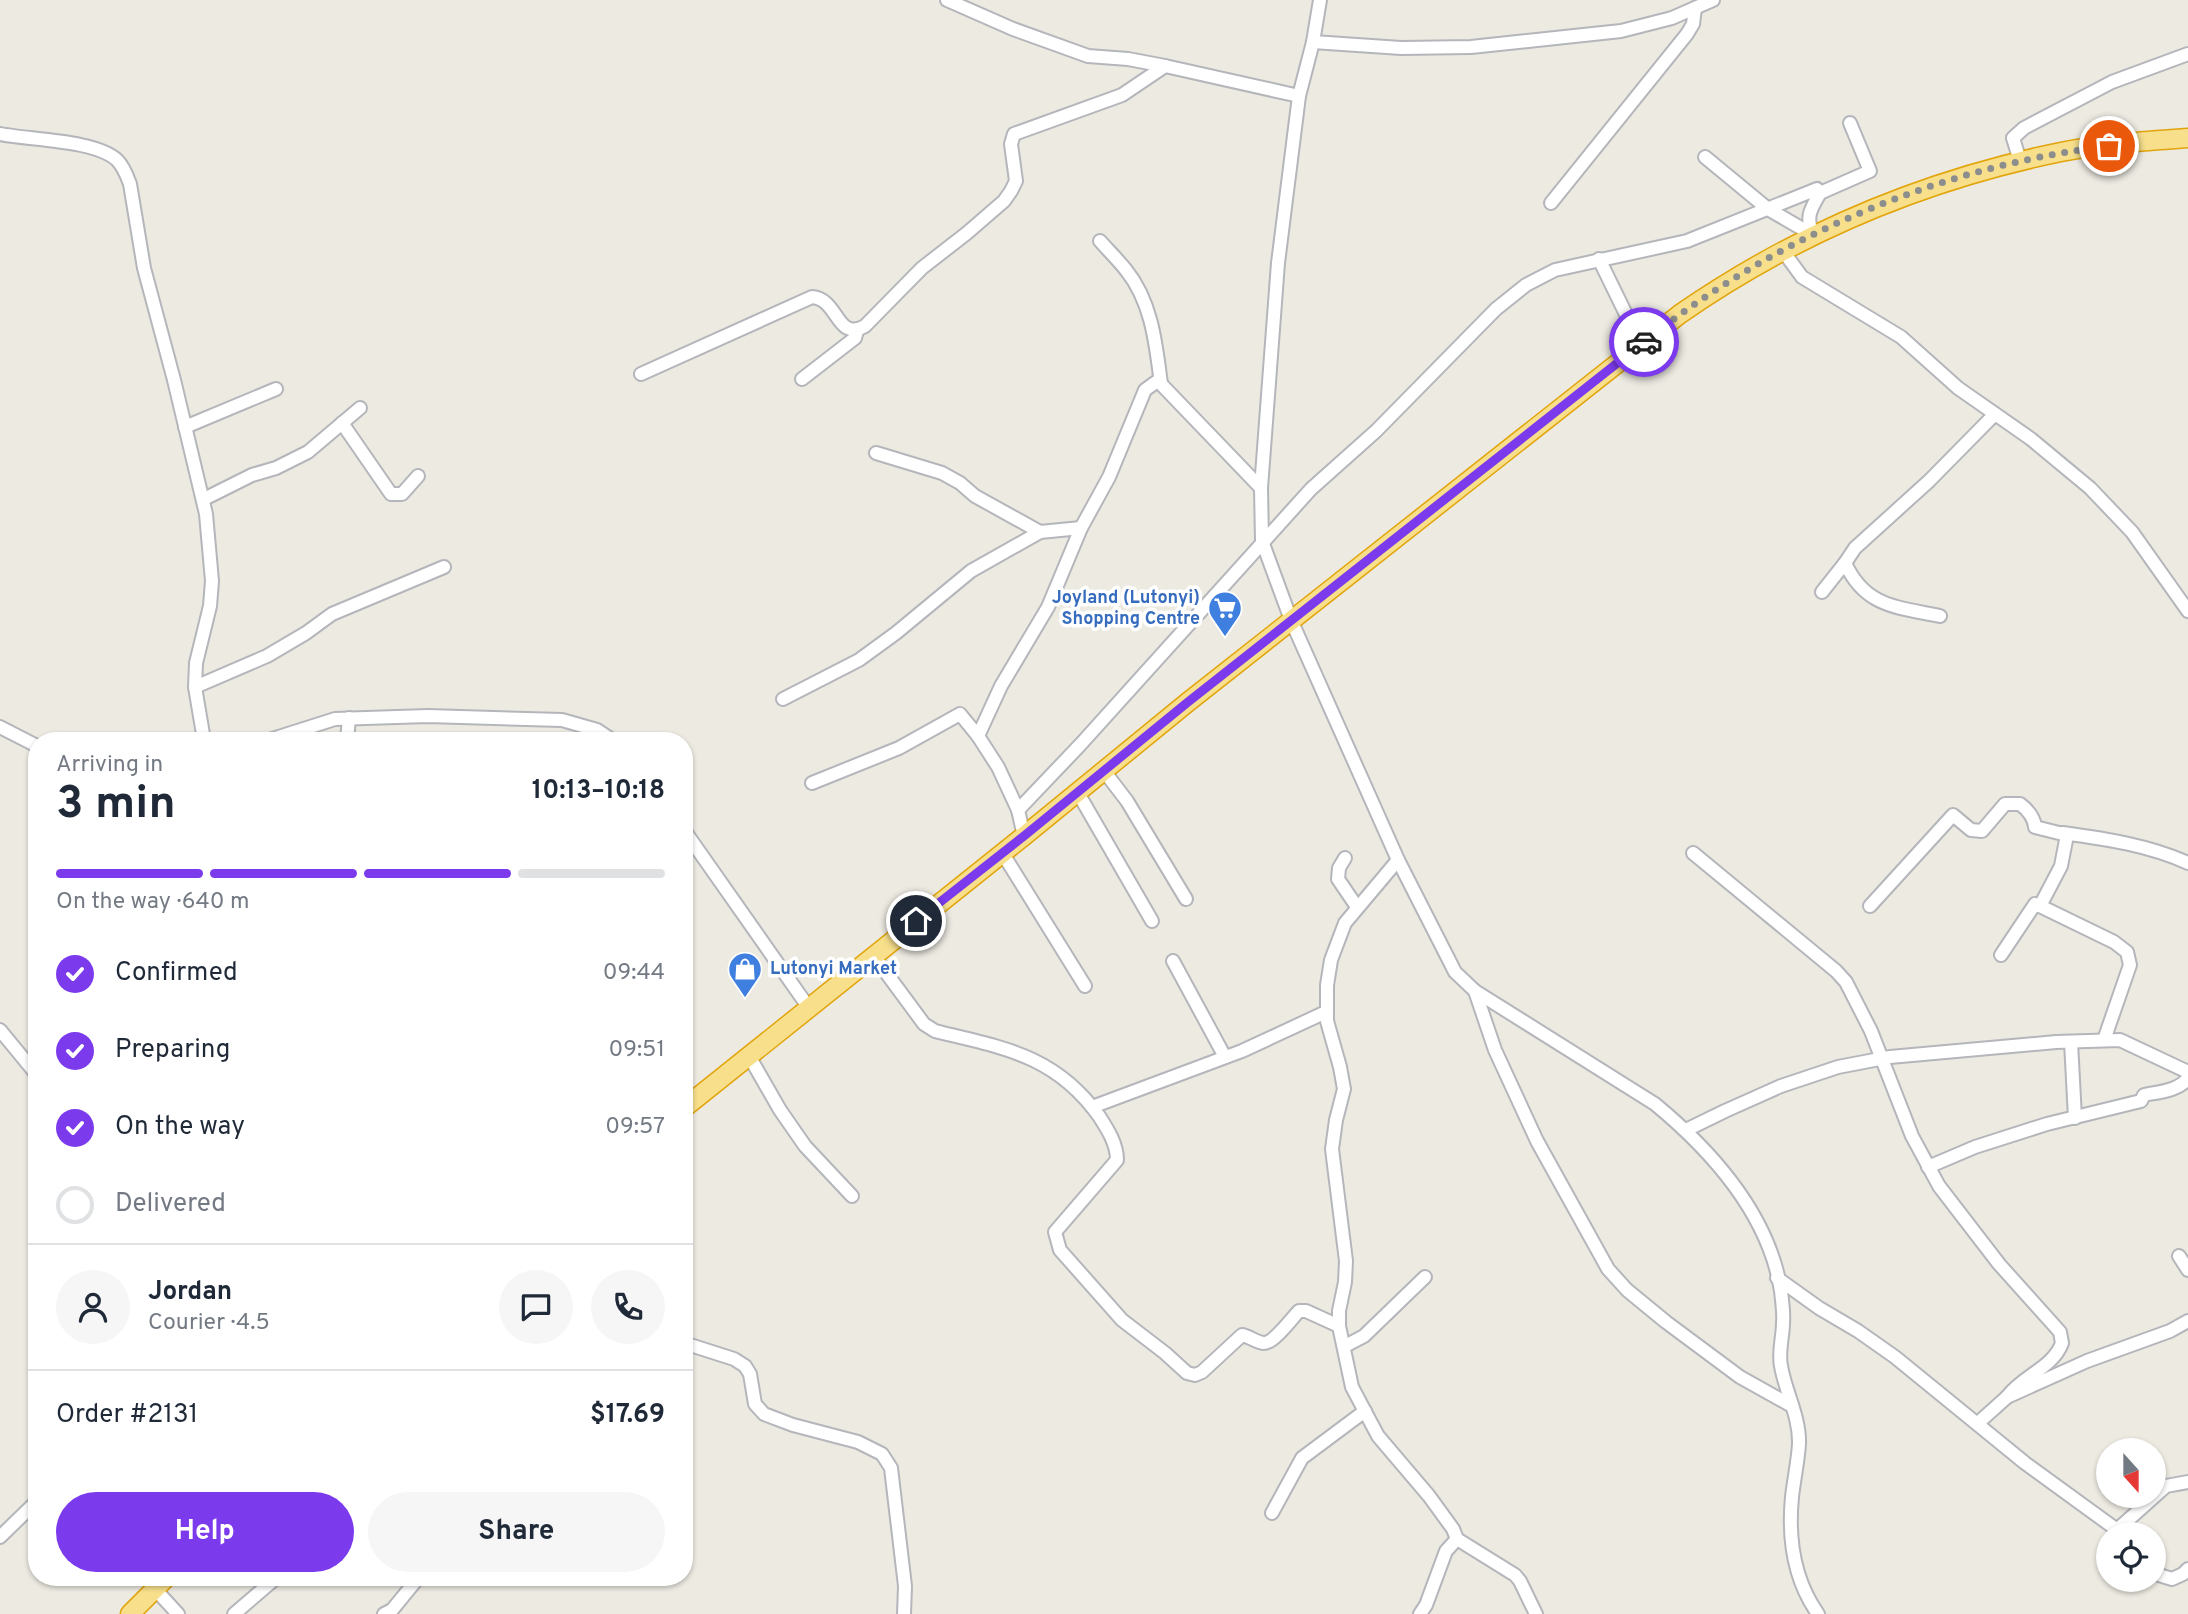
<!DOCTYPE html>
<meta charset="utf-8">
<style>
:root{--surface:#fff;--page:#f6f6f7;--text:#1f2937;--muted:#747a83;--line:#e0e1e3;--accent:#7c3aed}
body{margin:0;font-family:Overpass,sans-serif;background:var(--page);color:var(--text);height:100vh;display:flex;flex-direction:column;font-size:26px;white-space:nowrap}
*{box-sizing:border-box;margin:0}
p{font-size:23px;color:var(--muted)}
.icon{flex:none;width:38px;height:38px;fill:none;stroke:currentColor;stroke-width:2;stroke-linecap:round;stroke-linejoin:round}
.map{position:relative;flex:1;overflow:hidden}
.panel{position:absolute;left:28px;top:732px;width:665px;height:854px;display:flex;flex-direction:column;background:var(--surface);border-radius:28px;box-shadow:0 2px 5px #0004}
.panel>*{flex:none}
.needle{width:46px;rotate:159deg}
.tools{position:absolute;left:2096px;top:1438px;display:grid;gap:14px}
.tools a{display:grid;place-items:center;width:70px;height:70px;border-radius:50%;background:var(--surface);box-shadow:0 2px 5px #0004;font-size:35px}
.pin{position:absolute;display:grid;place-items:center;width:60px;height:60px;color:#fff;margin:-30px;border:4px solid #fff;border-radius:50%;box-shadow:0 2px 7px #0007}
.courier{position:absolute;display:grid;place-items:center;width:70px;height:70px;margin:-35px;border:5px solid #7c3aed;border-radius:50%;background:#fff;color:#222;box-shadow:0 2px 9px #0007}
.overview em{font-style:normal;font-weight:700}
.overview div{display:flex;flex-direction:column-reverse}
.overview{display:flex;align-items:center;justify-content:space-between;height:119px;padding:0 28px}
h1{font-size:46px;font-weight:700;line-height:52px}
.bar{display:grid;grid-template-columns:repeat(4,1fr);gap:10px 7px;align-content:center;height:84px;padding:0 28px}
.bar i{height:9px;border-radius:5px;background:var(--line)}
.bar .on{background:var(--accent)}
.bar p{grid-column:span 4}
.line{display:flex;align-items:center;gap:18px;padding:0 28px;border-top:2px solid var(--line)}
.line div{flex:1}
.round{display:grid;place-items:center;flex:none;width:74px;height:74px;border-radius:37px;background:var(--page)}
ol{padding:0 28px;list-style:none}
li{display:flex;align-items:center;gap:21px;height:77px}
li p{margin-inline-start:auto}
li .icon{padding:7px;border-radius:50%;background:var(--accent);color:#fff;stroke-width:4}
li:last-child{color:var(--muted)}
li i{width:38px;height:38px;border:4px solid var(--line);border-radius:50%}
.cta{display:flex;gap:14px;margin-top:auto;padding:14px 28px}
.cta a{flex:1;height:80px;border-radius:42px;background:var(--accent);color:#fff;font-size:28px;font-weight:700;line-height:80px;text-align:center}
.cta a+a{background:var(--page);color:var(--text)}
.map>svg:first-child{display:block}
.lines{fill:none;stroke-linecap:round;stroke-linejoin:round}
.minor-casing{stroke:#b4b6bb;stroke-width:16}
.highway-casing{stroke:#e2a40b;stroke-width:21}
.minor{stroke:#fff;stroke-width:12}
.highway{stroke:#f7df8c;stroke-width:18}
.done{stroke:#8c8e8e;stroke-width:7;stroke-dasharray:0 12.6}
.route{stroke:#7c3aed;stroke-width:9}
.labels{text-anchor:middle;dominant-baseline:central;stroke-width:7;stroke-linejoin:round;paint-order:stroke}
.shop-label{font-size:18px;font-weight:bold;fill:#366cbe;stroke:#fff;text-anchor:end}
</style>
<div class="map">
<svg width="2188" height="1614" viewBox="0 0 2188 1614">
<rect width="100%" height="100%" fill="#eceae1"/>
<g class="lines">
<g class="minor-casing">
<g id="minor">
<path d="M947 0 1013 29 1088 56 1128 59 1165 66 1299 96"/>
<path d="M1320 0 1313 42 1299 96 1278 263 1261 488 1262 541 1291 620 1398 860 1455 972 1475 991 1655 1104C1713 1152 1769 1215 1781 1291 1782 1301 1784 1313 1783 1323 1783 1337 1778 1352 1781 1366 1785 1391 1800 1417 1799 1444 1798 1461 1794 1479 1792 1497 1788 1538 1794 1580 1818 1614"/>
<path d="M1313 42 1401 48 1471 47 1621 31 1672 18 1713 0"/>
<path d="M0 134C30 140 96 140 117 160 124 167 127 176 130 184L144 268 174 380 206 514 212 581 210 606 196 663 195 687 204 740"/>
<path d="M1705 157 1768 209 1813 235"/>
<path d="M2020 161 2013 138 2024 128 2112 82 2188 54"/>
<path d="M1820 193 1870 171 1850 123"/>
<path d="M1551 203 1687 34 1693 24 1695 8"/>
<path d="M1100 241C1109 251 1118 260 1126 270 1152 302 1156 345 1161 384"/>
<path d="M1783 251 1802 277 1901 337 1958 388 2031 439 2090 488 2132 532 2188 611"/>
<path d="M1599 259 1641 345"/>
<path d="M641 374 812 297C839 299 836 342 865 326L922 268 967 233 1004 201 1011 191 1016 181 1011 144 1014 134 1122 95 1165 66"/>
<path d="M802 379 855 338 857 331"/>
<path d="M342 423 391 494H402L418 476"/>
<path d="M185 427 276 389"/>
<path d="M876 453 942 473 960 483 975 496 1040 532"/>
<path d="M204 499 252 475 276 468 308 452 360 408"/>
<path d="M1822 592 1845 563"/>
<path d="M1940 616C1897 607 1865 607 1845 563L1855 548 1929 481 1995 414"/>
<path d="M195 687 267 656 306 633 332 614 444 567"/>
<path d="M783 699 859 660 896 633 971 571 1040 532 1081 528"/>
<path d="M0 727 37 746"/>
<path d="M978 736 998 767 1018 810"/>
<path d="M269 740 335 719 428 716 562 720 597 730 612 740"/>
<path d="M347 740 349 718"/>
<path d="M1104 771 1127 801 1186 899"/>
<path d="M812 783 899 748 960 714 978 736 1001 686 1048 607 1081 528 1109 477 1145 390 1156 382 1161 384 1261 488"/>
<path d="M1078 793 1152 921"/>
<path d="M684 830 809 1008"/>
<path d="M2063 833C2106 839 2148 845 2188 863"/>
<path d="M1024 836 1018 810 1080 745 1311 489 1376 431 1496 309 1526 285 1555 270 1687 241 1817 189 1820 193C1811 209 1805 216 1813 235"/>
<path d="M1693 853 1836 971 1846 982 1871 1031 1912 1136 1939 1186 1999 1264 2060 1332 2062 1343C2053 1368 2022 1376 2007 1397"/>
<path d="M1003 854 1085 986"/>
<path d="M1345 858 1339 868 1338 879 1357 907"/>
<path d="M1398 860 1345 923 1331 960 1327 985V1021L1340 1067 1344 1089 1336 1120 1332 1149 1346 1261 1345 1282 1339 1311V1326L1352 1387 1378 1436 1429 1496 1453 1529 1457 1539 1446 1551 1426 1605 1420 1614"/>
<path d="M1870 906 1953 815 1971 830 1982 831 2005 804H2020C2028 810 2034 817 2035 827L2067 835 2061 866 2040 906 2035 904 2001 955"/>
<path d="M2040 906 2114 942 2127 952 2130 965 2104 1040"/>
<path d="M873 955 924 1024 935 1031C1004 1048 1055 1055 1099 1116 1108 1130 1117 1144 1117 1160L1055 1232 1060 1250 1122 1320 1165 1353 1187 1373 1195 1375 1202 1372 1242 1335C1249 1336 1257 1343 1264 1343 1274 1343 1292 1318 1299 1311H1306L1339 1326"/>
<path d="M1173 961 1225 1057"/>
<path d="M1475 991 1495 1050 1537 1141 1608 1269 1627 1290 1666 1322 1740 1377 1792 1406"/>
<path d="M0 1030 37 1075"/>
<path d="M2071 1042 2075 1118"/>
<path d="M749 1056 780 1110 805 1146 852 1196"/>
<path d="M1092 1107 1242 1051 1326 1012"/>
<path d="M1686 1130 1725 1111 1781 1086 1838 1067 1890 1057 2056 1042 2120 1040 2188 1072"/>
<path d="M1928 1167 1975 1147 2047 1124 2141 1101 2144 1095C2158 1092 2179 1091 2188 1078"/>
<path d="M2179 1256 2188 1270"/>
<path d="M1777 1278 1819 1308 1858 1331 1895 1357 2025 1463 2124 1535"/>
<path d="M684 1343 734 1359 745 1366 750 1374 755 1404 764 1414 793 1425 858 1442 882 1454 891 1468 905 1586 904 1614"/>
<path d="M1345 1346 1364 1336 1425 1277"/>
<path d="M1978 1423 2007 1397 2087 1361 2170 1331 2188 1321"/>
<path d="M1272 1513 1302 1458 1365 1411"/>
<path d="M2118 1529 2166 1486 2188 1482"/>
<path d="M0 1537 37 1501"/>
<path d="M1457 1539 1515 1575 1520 1581 1536 1614"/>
<path d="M2154 1569 2159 1575 2172 1579 2183 1574 2188 1569"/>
<path d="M155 1589 178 1614"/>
<path d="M234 1614 277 1577"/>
<path d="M384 1614 392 1610 419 1577"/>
</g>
</g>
<g class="highway-casing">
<g id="highway">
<path d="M684 1108 1024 836 1188 702 1680 314C1794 235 1924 180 2061 152 2102 144 2146 141 2188 138"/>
<path d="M130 1614 167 1577"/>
</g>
</g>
<use href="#minor" class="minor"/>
<use href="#highway" class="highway"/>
</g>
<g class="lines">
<path class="done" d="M1644 342C1776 236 1941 166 2109 146"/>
<path class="route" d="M916 921 1024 836 1188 702 1644 342"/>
</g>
<defs>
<g id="supermarket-pin" transform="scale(1.75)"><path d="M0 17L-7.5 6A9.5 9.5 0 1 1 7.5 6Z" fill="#3f7fe0" stroke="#fff"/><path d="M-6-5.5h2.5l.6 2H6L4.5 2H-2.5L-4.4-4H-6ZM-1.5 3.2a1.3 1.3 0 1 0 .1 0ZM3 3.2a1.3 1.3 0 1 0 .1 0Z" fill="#fff"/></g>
<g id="shop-pin" transform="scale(1.75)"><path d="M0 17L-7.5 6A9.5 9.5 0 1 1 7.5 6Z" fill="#3f7fe0" stroke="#fff"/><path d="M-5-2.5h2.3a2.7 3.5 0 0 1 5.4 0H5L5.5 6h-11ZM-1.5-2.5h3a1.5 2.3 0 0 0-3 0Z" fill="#fff"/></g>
</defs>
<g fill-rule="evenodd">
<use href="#supermarket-pin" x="1225" y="608"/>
<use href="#shop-pin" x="745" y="969"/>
</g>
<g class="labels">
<g class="shop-label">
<text x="1200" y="598">Joyland (Lutonyi)<tspan x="1200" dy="21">Shopping Centre</tspan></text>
<text x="770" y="969" text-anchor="start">Lutonyi Market</text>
</g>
</g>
</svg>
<div class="tools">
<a><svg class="needle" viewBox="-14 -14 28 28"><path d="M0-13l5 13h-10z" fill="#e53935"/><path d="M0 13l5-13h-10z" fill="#747a83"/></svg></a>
<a><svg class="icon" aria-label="locate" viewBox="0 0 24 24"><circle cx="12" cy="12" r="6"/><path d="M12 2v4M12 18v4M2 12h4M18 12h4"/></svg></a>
</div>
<div class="pin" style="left:2109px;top:146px;background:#ea580c"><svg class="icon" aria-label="bag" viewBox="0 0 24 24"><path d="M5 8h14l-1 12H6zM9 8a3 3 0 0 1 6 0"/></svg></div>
<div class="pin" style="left:916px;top:921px;background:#1f2937"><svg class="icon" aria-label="home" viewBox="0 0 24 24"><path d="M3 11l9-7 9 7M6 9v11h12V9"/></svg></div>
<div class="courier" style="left:1644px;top:342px"><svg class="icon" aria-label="car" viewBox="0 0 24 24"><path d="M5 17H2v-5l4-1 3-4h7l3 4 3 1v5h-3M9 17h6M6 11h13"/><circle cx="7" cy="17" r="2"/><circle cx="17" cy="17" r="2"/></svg></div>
<section class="panel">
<div class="overview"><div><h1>3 min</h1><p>Arriving in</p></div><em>10:13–10:18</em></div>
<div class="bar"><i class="on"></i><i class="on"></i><i class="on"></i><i></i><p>On the way · 640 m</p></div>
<ol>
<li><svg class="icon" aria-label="check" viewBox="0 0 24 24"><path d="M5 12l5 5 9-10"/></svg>Confirmed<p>09:44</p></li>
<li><svg class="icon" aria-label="check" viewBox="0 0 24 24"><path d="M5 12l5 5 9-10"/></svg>Preparing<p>09:51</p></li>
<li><svg class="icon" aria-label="check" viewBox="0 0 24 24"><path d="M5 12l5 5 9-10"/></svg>On the way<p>09:57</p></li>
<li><i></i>Delivered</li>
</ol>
<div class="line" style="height:126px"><a class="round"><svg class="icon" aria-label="person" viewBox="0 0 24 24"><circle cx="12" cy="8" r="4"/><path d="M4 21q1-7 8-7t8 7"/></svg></a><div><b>Jordan</b><p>Courier · 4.5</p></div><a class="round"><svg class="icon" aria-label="chat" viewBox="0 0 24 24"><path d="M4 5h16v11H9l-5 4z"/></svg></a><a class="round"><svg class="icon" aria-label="phone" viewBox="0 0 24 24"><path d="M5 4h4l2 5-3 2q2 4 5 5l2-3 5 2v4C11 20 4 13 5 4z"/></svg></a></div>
<div class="line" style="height:91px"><div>Order #2131</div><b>$17.69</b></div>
<div class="cta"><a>Help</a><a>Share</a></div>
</section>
</div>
